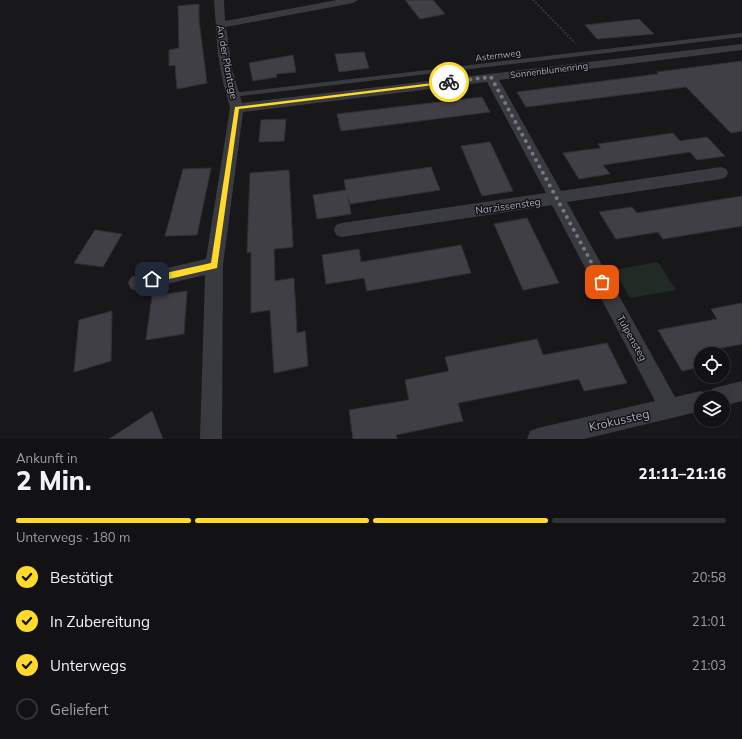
<!DOCTYPE html>
<html lang="de">
<meta charset="utf-8">
<style>
:root{--surface:#121214;--page:#1b1b1d;--text:#f1f3f6;--muted:#9c9ea0;--line:#313234;--accent:#ffda2a}
body{margin:0;font-family:Mulish,sans-serif;background:var(--page);color:var(--text);height:100vh;display:flex;flex-direction:column;font-size:15px;white-space:nowrap}
*{box-sizing:border-box;margin:0}
p{font-size:13px;color:var(--muted)}
.icon{flex:none;width:22px;height:22px;fill:none;stroke:currentColor;stroke-width:2;stroke-linecap:round;stroke-linejoin:round}
.map{position:relative;height:439px;overflow:hidden}
.panel{display:flex;flex-direction:column;background:var(--surface);flex:1}
.panel>*{flex:none}
.fabs{position:absolute;left:694px;top:347px;display:grid;gap:8px}
.fabs a{display:grid;place-items:center;width:36px;height:36px;border-radius:50%;background:var(--surface);box-shadow:0 4px 16px #0002,0 0 0 1px var(--line);font-size:20px}
.pin{position:absolute;display:grid;place-items:center;width:34px;height:34px;color:#fff;margin:-17px;border-radius:8px;box-shadow:0 2px 6px #0006}
.courier{position:absolute;display:grid;place-items:center;width:40px;height:40px;margin:-20px;border:3px solid #ffda2a;border-radius:50%;background:#fff;color:#222;box-shadow:0 1px 5px #0007}
.overview em{font-style:normal;font-weight:800}
.overview div{display:flex;flex-direction:column-reverse}
.overview{display:flex;align-items:center;justify-content:space-between;height:68px;padding:0 16px}
h1{font-size:26px;font-weight:800;line-height:30px}
.bar{display:grid;grid-template-columns:repeat(4,1fr);gap:6px 4px;align-content:center;height:48px;padding:0 16px}
.bar i{height:5px;border-radius:3px;background:var(--line)}
.bar .current{background:var(--accent)}
.bar p{grid-column:span 4}
ol{padding:0 16px;list-style:none}
li{display:flex;align-items:center;gap:12px;height:44px}
li p{margin-inline-start:auto}
li .icon{padding:4px;border-radius:50%;background:var(--accent);color:#111;stroke-width:4}
li:last-child{color:var(--muted)}
li i{width:22px;height:22px;border:2px solid var(--line);border-radius:50%}
.map>svg:first-child{display:block}
.green{fill:#212a24}
.building{fill:#3f3f45;stroke:#323136}
.lines{fill:none;stroke-linecap:round;stroke-linejoin:round}
.path{stroke:#3e3f46;stroke-width:2;stroke-dasharray:1.5 2;stroke-linecap:butt}
.lane{fill:#3a3a41;fill-rule:evenodd}
.street{fill:#3a3a41;fill-rule:evenodd}
.route{fill:#ffda2a}
.done{stroke:#767883;stroke-width:4;stroke-dasharray:0 7.2}
.labels{text-anchor:middle;dominant-baseline:central;stroke-width:3;stroke-linejoin:round;paint-order:stroke}
.far-street-label{font-size:9px;fill:#a9abbb;stroke:#131215}
.street-label{font-size:10px;fill:#a9abbb;stroke:#131215}
.near-street-label{font-size:12px;fill:#a9abbb;stroke:#131215}
</style>
<div class="map">
<svg width="742" height="439" viewBox="0 0 742 439">
<rect width="100%" height="100%" fill="#18181a"/>
<path class="green" d="M658 262 676 290 630 298 614 270Z"/>
<g class="building">
<path d="M405 0H433L445 14 420 19Z"/>
<path d="M199 4V21L207 83 177 89 175 65 169 66V50L179 48 178 6Z"/>
<path d="M639 19 654 34 597 39 585 25Z"/>
<path d="M364 52 369 68 339 72 335 54Z"/>
<path d="M293 55 296 72 276 74 277 77 253 81 249 63Z"/>
<path d="M742 61V131L731 133 686 87 526 107 517 92 658 74 657 72Z"/>
<path d="M482 97 490 112 341 131 337 114Z"/>
<path d="M286 119 284 141 259 142 261 120Z"/>
<path d="M673 133 680 141 707 137 725 156 697 160 690 152 603 165 610 174 579 179 563 153 601 148 598 144Z"/>
<path d="M490 142 513 191 482 196 461 146Z"/>
<path d="M431 167 440 190 350 204 348 196 351 214 317 219 313 195 346 190 344 180Z"/>
<path d="M211 168 197 235 165 236 183 169Z"/>
<path d="M289 170 293 247 274 249 275 281 294 278 297 333 305 331 308 366 274 373 270 310 251 313V252L247 253 250 173Z"/>
<path d="M742 196V226L663 239 658 232 616 239 599 212 632 207 637 213Z"/>
<path d="M527 218 559 283 523 290 494 224Z"/>
<path d="M95 230 122 234 103 267 74 263Z"/>
<path d="M461 245 471 273 367 291 364 278 326 284 322 255 359 249 361 262Z"/>
<path d="M187 291 184 334 146 340 152 296Z"/>
<path d="M742 303V344L716 349 720 354H701V367L682 371 658 330 717 319 711 309Z"/>
<path d="M112 311 111 361 74 372 79 320Z"/>
<path d="M537 339 543 355 607 343 627 383 584 391 579 379 458 403 463 421 396 435 397 439H353L349 410 409 400 405 380 449 371 445 357Z"/>
<path d="M152 411 163 439H109Z"/>
</g>
<g class="lines">
<path class="path" d="M533 0 575 43"/>
<path class="lane" d="M742 33V37L232 97 229 95 232 93Z"/>
<path class="street" d="M214 0H224L225 21 337 0H358L353 3 226 27 232 69 242 103 742 44V50L499 80 561 191 721 167 726 169 728 173 726 177 721 179 567 202 675 397 701 391 706 393 714 388 742 381V401L723 406V398H701V411L584 439H527L530 431 538 428 655 401 552 205 342 237 336 235 334 230 336 225 342 223 546 193 487 82 243 112 223 265 222 439H200L205 275 137 291 131 289 128 283 131 277 137 275 206 259 230 108 223 82 218 55Z"/>
</g>
<path class="route" d="M449 81 451 83 239 109 217 268 152 283 150 282V277L152 276 211 263 235 107Z"/>
<g class="lines">
<path class="done" d="M449 82 491 77 602 282"/>
</g>
<g class="labels">
<g class="far-street-label">
<text transform="translate(498 55) rotate(-7)">Asternweg</text>
<text transform="translate(549 70) rotate(-7)">Sonnenblumenring</text>
</g>
<g class="street-label">
<text transform="translate(227 62) rotate(79)">An der Plantage</text>
<text transform="translate(508 206) rotate(-8)">Narzissensteg</text>
<text transform="translate(632 338) rotate(61)">Tulpensteg</text>
</g>
<g class="near-street-label">
<text transform="translate(619 420) rotate(-13)">Krokussteg</text>
</g>
</g>
</svg>
<div class="fabs">
<a><svg class="icon" aria-label="locate" viewBox="0 0 24 24"><circle cx="12" cy="12" r="6"/><path d="M12 2v4M12 18v4M2 12h4M18 12h4"/></svg></a>
<a><svg class="icon" aria-label="layers" viewBox="0 0 24 24"><path d="M12 4l9 5-9 5-9-5zM3 14l9 5 9-5"/></svg></a>
</div>
<div class="pin" style="left:602px;top:282px;background:#ea580c"><svg class="icon" aria-label="bag" viewBox="0 0 24 24"><path d="M5 8h14l-1 12H6zM9 8a3 3 0 0 1 6 0"/></svg></div>
<div class="pin" style="left:152px;top:279px;background:#1f2937"><svg class="icon" aria-label="home" viewBox="0 0 24 24"><path d="M3 11l9-7 9 7M6 9v11h12V9"/></svg></div>
<div class="courier" style="left:449px;top:82px"><svg class="icon" aria-label="bike" viewBox="0 0 24 24"><circle cx="6" cy="16" r="4"/><circle cx="18" cy="16" r="4"/><path d="M6 16l4-8h5l3 8M10 8l3 8H6M13 5h3"/></svg></div>
</div>
<section class="panel">
<div class="overview"><div><h1>2 Min.</h1><p>Ankunft in</p></div><em>21:11–21:16</em></div>
<div class="bar"><i class="current"></i><i class="current"></i><i class="current"></i><i></i><p>Unterwegs · 180 m</p></div>
<ol>
<li><svg class="icon" aria-label="check" viewBox="0 0 24 24"><path d="M5 12l5 5 9-10"/></svg>Bestätigt<p>20:58</p></li>
<li><svg class="icon" aria-label="check" viewBox="0 0 24 24"><path d="M5 12l5 5 9-10"/></svg>In Zubereitung<p>21:01</p></li>
<li><svg class="icon" aria-label="check" viewBox="0 0 24 24"><path d="M5 12l5 5 9-10"/></svg>Unterwegs<p>21:03</p></li>
<li><i></i>Geliefert</li>
</ol>
</section>
